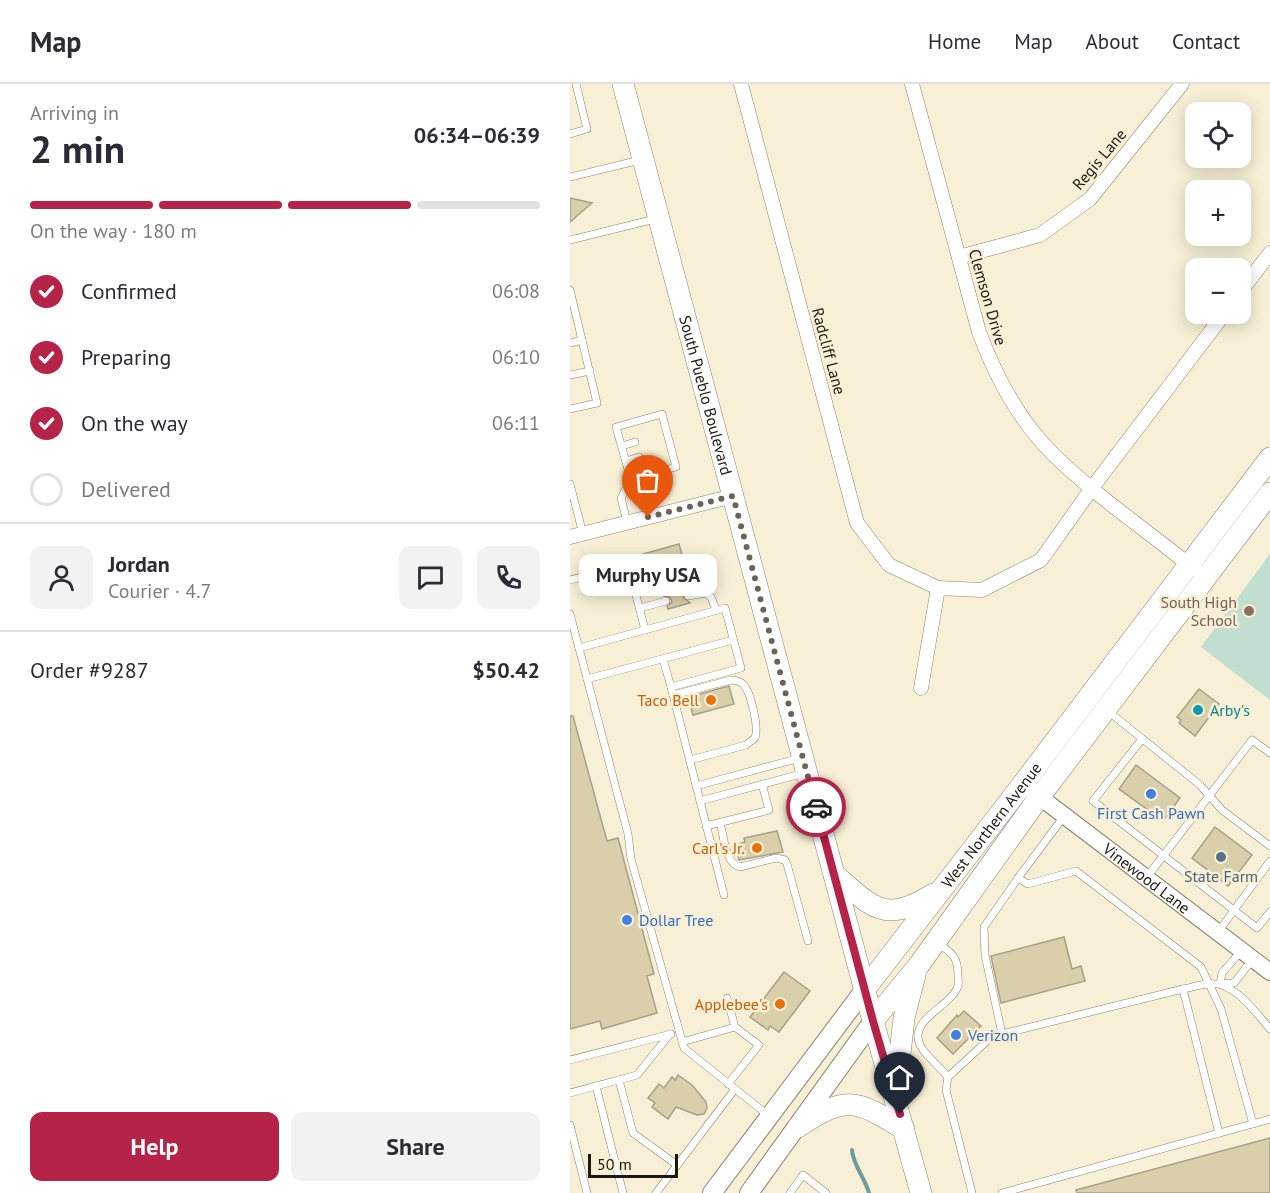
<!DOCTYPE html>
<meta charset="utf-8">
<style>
:root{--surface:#fff;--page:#f2f2f3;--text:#2b2b33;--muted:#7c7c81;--line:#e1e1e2;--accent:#b52349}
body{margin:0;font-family:"PT Sans",sans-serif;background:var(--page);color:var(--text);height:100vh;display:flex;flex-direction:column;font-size:22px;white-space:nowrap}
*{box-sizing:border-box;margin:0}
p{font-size:20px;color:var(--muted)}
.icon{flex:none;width:33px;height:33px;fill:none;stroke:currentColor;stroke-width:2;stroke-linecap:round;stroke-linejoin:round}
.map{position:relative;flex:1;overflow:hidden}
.side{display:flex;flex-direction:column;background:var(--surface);width:570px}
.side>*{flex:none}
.controls{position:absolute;left:615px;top:18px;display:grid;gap:12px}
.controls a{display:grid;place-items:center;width:66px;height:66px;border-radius:12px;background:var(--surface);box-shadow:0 3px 15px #0003;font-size:30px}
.scale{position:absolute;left:18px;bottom:15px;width:90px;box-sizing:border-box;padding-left:6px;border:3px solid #1c1910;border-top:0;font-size:16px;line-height:21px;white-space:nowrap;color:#1c1910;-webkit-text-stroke:4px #f7f0d6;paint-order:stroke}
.pin{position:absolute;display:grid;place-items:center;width:51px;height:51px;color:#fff;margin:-62px -26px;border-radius:50% 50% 50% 0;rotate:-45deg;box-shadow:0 0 6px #0007}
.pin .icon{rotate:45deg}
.courier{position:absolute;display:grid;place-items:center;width:60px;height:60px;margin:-30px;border:4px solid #b52349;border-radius:50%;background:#fff;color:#222;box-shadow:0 2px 8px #0007}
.bubble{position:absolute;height:42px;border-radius:12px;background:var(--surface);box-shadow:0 3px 15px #0003;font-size:20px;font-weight:800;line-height:42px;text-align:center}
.overview em{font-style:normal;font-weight:800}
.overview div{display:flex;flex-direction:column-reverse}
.overview{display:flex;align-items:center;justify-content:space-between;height:102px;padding:0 30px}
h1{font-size:39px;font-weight:800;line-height:45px}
.bar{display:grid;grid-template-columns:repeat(4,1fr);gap:9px 6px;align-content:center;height:72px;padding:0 30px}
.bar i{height:8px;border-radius:4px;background:var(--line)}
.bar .active{background:var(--accent)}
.bar p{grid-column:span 4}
.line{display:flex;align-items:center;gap:15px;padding:0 30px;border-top:2px solid var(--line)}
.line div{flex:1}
.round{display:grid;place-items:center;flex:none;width:63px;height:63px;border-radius:12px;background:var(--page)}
ol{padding:0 30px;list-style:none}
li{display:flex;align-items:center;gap:18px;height:66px}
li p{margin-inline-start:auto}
li .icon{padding:6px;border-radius:50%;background:var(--accent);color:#fff;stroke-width:4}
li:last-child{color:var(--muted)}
li i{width:33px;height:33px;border:3px solid var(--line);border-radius:50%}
.action{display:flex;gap:12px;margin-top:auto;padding:12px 30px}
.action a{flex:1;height:69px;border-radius:12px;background:var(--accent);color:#fff;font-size:24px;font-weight:800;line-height:69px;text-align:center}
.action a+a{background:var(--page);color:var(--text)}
header{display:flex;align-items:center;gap:36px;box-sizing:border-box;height:84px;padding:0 30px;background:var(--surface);border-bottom:2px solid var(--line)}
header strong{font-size:28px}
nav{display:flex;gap:33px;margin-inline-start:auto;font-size:21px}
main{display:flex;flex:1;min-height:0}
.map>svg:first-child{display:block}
.green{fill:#c2ded0}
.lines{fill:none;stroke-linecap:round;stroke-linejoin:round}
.stream{stroke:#6d9c9d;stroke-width:4}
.building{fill:#d9cfaa;stroke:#a7a088;stroke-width:1.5}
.service-casing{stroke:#8a836c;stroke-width:8}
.minor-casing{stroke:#8a836c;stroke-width:15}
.tertiary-casing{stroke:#8a836c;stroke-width:18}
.secondary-casing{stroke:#8a836c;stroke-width:20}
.primary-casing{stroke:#8a836c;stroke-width:22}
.service{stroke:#fff;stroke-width:7}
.minor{stroke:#fff;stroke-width:14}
.tertiary{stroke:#fff;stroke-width:16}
.secondary{stroke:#fff;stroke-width:18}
.primary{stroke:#fff;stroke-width:21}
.done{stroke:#696455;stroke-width:6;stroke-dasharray:0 10.8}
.route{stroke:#b52349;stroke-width:8}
.education-dot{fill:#8d6e63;stroke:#f7f0d6;stroke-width:2}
.food-dot{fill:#e8710a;stroke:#f7f0d6;stroke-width:2}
.culture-dot{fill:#0f9aa8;stroke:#f7f0d6;stroke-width:2}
.shop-dot{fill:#3f7fe0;stroke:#f7f0d6;stroke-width:2}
.service-dot{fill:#5c6f8a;stroke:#f7f0d6;stroke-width:2}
.labels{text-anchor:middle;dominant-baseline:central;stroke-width:5;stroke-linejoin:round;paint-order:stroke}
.street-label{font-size:16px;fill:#1c1910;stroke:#f7f0d6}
.education-label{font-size:16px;fill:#785e54;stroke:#f7f0d6;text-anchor:end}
.food-label{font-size:16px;fill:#c56008;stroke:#f7f0d6;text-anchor:end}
.culture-label{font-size:16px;fill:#0d838f;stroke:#f7f0d6;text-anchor:start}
.shop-label{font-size:16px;fill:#366cbe;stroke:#f7f0d6;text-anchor:start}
.service-label{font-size:16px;fill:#4e5e75;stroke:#f7f0d6}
</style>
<header>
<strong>Map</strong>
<nav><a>Home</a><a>Map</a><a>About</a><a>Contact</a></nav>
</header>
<main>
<section class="side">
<div class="overview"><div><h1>2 min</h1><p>Arriving in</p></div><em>06:34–06:39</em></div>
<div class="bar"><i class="active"></i><i class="active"></i><i class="active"></i><i></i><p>On the way · 180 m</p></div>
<ol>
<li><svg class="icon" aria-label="check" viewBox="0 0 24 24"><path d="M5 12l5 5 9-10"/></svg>Confirmed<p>06:08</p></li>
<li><svg class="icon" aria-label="check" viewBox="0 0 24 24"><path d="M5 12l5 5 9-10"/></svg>Preparing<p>06:10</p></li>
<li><svg class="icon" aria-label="check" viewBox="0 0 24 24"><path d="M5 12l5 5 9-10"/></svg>On the way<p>06:11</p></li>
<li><i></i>Delivered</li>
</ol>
<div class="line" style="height:108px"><a class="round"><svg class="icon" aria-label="person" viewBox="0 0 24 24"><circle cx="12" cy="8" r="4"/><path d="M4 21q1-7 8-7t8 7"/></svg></a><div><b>Jordan</b><p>Courier · 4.7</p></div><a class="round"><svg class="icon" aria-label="chat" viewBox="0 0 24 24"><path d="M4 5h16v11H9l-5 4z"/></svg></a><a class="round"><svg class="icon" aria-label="phone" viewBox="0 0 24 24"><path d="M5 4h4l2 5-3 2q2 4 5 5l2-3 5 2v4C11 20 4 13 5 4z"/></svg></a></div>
<div class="line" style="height:78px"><div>Order #9287</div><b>$50.42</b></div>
<div class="action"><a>Help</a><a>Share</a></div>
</section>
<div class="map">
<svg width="700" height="1109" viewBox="0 0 700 1109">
<rect width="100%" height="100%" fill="#f7f0d6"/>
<path class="green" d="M700 470V616L631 563Z"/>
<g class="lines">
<path class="stream" d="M282 1066C283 1081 295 1094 299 1109"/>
</g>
<g class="building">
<path d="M0 114 22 119 0 138Z"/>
<path d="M109 460 120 501 116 502 117 507 113 510V513L120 519 98 525 97 522 102 518 100 513 94 512V509L84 511 82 501 80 502 73 478 75 477 73 470Z"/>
<path d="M159 602 164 620 123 631 118 613Z"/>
<path d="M629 605 649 620 625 652 609 639 611 636 607 633Z"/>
<path d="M0 632H3L37 757 48 754 84 890 77 892 87 929 32 945 30 937 0 945Z"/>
<path d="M566 681 610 714 593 737 549 705Z"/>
<path d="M645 743 682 771 658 802 622 774Z"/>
<path d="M207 747 213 768 169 776 165 761 175 758 174 754Z"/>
<path d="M494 853 502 885 511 882 515 897 431 919 421 872Z"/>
<path d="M214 888 240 907 209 948 200 942 198 946 180 933Z"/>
<path d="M394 927 411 942 383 970 367 954 387 931 388 933Z"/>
<path d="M108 991 122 1001 136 1018 137 1024 134 1030 127 1031 106 1023 98 1035 82 1023 85 1019 78 1014 89 1000 94 1004 102 993 105 996Z"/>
<path d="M700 1054V1109H507L506 1106Z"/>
</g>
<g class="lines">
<g class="service-casing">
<g id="service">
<path d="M0 50 17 45 6 0"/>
<path d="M0 93 70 76"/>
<path d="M0 156 85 135"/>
<path d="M0 206 27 319 0 325"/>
<path d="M0 259 12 256"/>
<path d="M0 291 20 287"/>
<path d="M52 362 65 358"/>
<path d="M56 377 69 373"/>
<path d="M0 400 13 450"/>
<path d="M57 438 51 414 61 396 46 343 92 330 106 383 61 396"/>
<path d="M0 496 58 481 75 546"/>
<path d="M118 512 136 509 141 513 146 526"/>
<path d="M70 524 96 517"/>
<path d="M0 530 58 750 61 775 114 964 199 1032"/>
<path d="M9 564 155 524 171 584 101 603 154 811"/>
<path d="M93 575 101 603"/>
<path d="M17 595 163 556"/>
<path d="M103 611 161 596C167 596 170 597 174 601 181 610 189 643 185 654L176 661 120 676"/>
<path d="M539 628 630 701 652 726 700 762"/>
<path d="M572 655 523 717 687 844 700 828"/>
<path d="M126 702 230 674"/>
<path d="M130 717 235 689"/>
<path d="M150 739C154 752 155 780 170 783L206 774 215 776 217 780 238 857"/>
<path d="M136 742 199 726 192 700"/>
<path d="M577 793 682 656 700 669"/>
<path d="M448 794 495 731"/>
<path d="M648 848 700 777"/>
<path d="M368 859C383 870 388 873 388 892 388 895 389 899 388 902 381 923 338 935 350 961 354 970 371 984 378 993L417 957 432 950 613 905C624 903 641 897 651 901 672 908 686 929 700 945"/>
<path d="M672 866 652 889 650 900 664 899 683 875"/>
<path d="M613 905 649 1049"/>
<path d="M157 914 165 943 189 961 158 1000"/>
<path d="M432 950 415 871 414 843 448 794 458 800 506 787 631 883 651 925 683 1040"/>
<path d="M112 958 165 943"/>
<path d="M0 976 101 950"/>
<path d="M378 993 376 1006 402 1109"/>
<path d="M49 996 63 1049 107 1081"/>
<path d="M26 1002 53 1109"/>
<path d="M0 1009 67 991 100 950"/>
<path d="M0 1041 17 1109"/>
<path d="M86 1109 165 1005"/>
<path d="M220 1109 233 1091 256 1109"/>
<path d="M432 1109 700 1035"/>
</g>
</g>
<g class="minor-casing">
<g id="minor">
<path d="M171 0 287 439 319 481 368 504"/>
<path d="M342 0 409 248C425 291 449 336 482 369 525 412 577 446 624 485"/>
<path d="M389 173 470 151 520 115 612 0"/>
<path d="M670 208 700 169"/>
<path d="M0 453 163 412"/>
<path d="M351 604 368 504 412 506 471 476 522 404 654 230"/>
</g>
</g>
<g class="tertiary-casing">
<g id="tertiary">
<path id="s1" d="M462 707 700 888"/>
</g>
</g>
<g class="secondary-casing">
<g id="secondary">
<path d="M142 1109 295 905"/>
<path d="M179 1109 303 937"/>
</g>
</g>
<g class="primary-casing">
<g id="primary">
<path id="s2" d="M53 0 303 937 351 1109"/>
<path d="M264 790C302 823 314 841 363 810"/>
<path id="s3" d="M295 905 452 701 700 374"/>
<path d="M303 937 349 881 470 712 700 409"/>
<path d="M326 1005 334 934 345 891"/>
<path d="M228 1043C277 1010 286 1016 334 1045"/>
</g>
</g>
<use href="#service" class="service"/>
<use href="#minor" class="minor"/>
<use href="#tertiary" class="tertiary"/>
<use href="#secondary" class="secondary"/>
<use href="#primary" class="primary"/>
</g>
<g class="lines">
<path class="done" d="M78 433 163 412 246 723"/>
<path class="route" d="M246 723 303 937 330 1030"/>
</g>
<circle class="education-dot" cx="679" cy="527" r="6"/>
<g class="food-dot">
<circle cx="141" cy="616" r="6"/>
<circle cx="187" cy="764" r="6"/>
<circle cx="210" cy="920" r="6"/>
</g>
<circle class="culture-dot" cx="628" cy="626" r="6"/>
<g class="shop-dot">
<circle cx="581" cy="710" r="6"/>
<circle cx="57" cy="836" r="6"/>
<circle cx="386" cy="951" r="6"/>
</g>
<circle class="service-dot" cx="651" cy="773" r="6"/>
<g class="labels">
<g class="street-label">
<text transform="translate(529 75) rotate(-50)">Regis Lane</text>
<text transform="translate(418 213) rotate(74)">Clemson Drive</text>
<text transform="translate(259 267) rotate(75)">Radcliff Lane</text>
<text stroke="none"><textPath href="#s2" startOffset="322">South Pueblo Boulevard</textPath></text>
<text stroke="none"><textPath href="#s3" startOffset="207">West Northern Avenue</textPath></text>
<text stroke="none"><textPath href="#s1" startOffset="144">Vinewood Lane</textPath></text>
</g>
<g class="education-label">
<text x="667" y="518">South High<tspan x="667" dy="18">School</tspan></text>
</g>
<g class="food-label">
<text x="129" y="616">Taco Bell</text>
<text x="175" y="764">Carl's Jr.</text>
<text x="198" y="920">Applebee's</text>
</g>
<g class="culture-label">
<text x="640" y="626">Arby's</text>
</g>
<g class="shop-label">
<text x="581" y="729" text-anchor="middle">First Cash Pawn</text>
<text x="69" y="836">Dollar Tree</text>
<text x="398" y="951">Verizon</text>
</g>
<g class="service-label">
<text x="651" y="792">State Farm</text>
</g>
</g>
</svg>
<div class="controls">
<a><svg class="icon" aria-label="locate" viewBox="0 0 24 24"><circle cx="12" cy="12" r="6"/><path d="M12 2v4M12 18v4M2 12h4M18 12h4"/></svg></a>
<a>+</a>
<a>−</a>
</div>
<div class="scale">50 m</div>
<div class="pin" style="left:78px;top:433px;background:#ea580c"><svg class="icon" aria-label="bag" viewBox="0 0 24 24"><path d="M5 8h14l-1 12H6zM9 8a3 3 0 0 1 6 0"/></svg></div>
<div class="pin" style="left:330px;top:1030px;background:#1f2937"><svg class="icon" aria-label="home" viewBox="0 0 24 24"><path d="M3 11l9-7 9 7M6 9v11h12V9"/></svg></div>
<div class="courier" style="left:246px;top:723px"><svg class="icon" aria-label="car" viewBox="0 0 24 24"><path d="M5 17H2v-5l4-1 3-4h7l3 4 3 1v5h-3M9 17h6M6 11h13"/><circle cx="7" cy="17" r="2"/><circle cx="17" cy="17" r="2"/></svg></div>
<div class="bubble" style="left:9px;top:470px;width:138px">Murphy USA</div>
</div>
</main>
